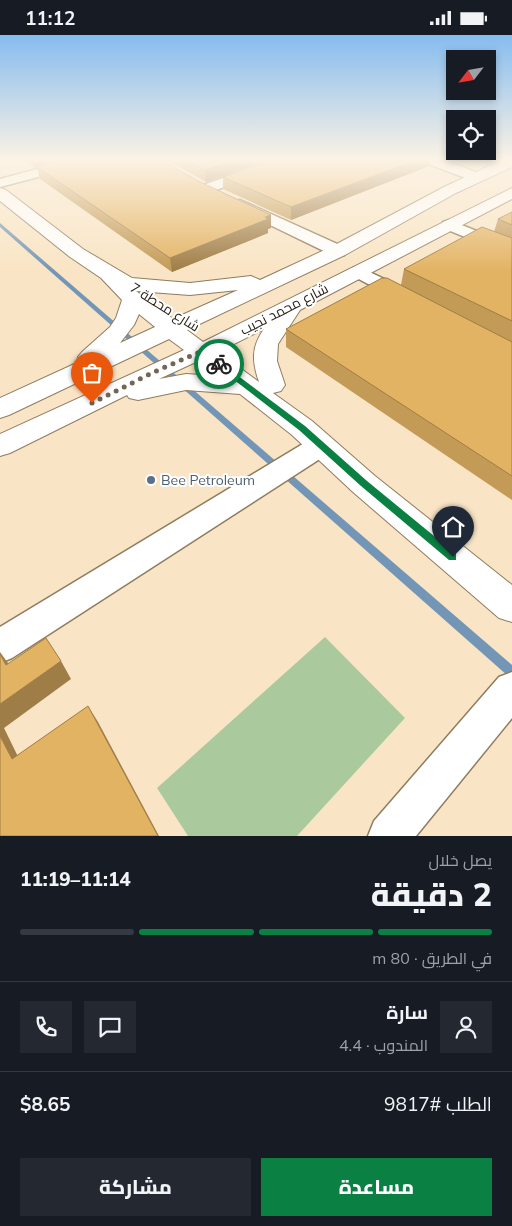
<!DOCTYPE html>
<html lang="ar">
<meta charset="utf-8">
<style>
:root{--surface:#171b24;--page:#242831;--text:#f1f3f6;--muted:#9ea1a6;--line:#363941;--accent:#0b8043}
body{margin:0;font-family:Mulish,Cairo,sans-serif;background:var(--page);color:var(--text);direction:rtl;height:100vh;display:flex;flex-direction:column;font-size:19px;white-space:nowrap}
*{box-sizing:border-box;margin:0}
p{font-size:16px;color:var(--muted)}
.icon{flex:none;width:28px;height:28px;fill:none;stroke:currentColor;stroke-width:2;stroke-linecap:round;stroke-linejoin:round}
.map{position:relative;height:801px;overflow:hidden;direction:ltr}
.panel{display:flex;flex-direction:column;background:var(--surface);flex:1}
.panel>*{flex:none}
.needle{width:32px;rotate:239deg}
.tools{position:absolute;left:446px;top:15px;display:grid;gap:10px}
.tools a{display:grid;place-items:center;width:50px;height:50px;border-radius:0px;background:var(--surface);box-shadow:0 2px 8px #0003;font-size:25px}
.pin{position:absolute;display:grid;place-items:center;width:42px;height:42px;color:#fff;margin:-51px -21px;border-radius:50% 50% 50% 0;rotate:-45deg;box-shadow:0 0 5px #0007}
.pin .icon{rotate:45deg}
.courier{position:absolute;display:grid;place-items:center;width:50px;height:50px;margin:-25px;border:4px solid #0b8043;border-radius:50%;background:#fff;color:#222;box-shadow:0 1px 6px #0007}
.overview em{font-style:normal;font-weight:800}
.overview div{display:flex;flex-direction:column-reverse}
.overview{display:flex;align-items:center;justify-content:space-between;height:85px;padding:0 20px}
h1{font-size:32px;font-weight:800;line-height:38px}
.bar{display:grid;grid-template-columns:repeat(4,1fr);gap:8px 5px;align-content:center;height:60px;padding:0 20px}
.bar i{height:6px;border-radius:4px;background:var(--line)}
.bar .on{background:var(--accent)}
.bar p{grid-column:span 4}
.line{display:flex;align-items:center;gap:12px;padding:0 20px;border-top:1px solid var(--line)}
.line div{flex:1}
.round{display:grid;place-items:center;flex:none;width:52px;height:52px;border-radius:0px;background:var(--page)}
.action{display:flex;gap:10px;margin-top:auto;padding:10px 20px}
.action a{flex:1;height:58px;border-radius:0px;background:var(--accent);color:#fff;font-size:20px;font-weight:800;line-height:58px;text-align:center}
.action a+a{background:var(--page);color:var(--text)}
.status{display:flex;justify-content:space-between;align-items:center;height:35px;padding:0 25px;background:var(--surface);direction:ltr}
.status svg{height:14px;fill:currentColor}
.map>svg:first-child{display:block}
.green{fill:#aaca9e}
.lines{fill:none;stroke-linecap:round;stroke-linejoin:round}
.stream{fill:#7496b6;fill-rule:evenodd}
.street-casing{stroke:#8f7c5f;stroke-width:3}
.secondary-casing{stroke:#8f7c5f;stroke-width:2}
.street{fill:#fff;fill-rule:evenodd}
.secondary{fill:#fff;fill-rule:evenodd}
.wall{fill:#c39a56}
.shaded-wall{fill:#9f7d46}
.building{fill:#e3b364;stroke:#9f7d46}
.route{fill:#0b8043}
.done{stroke:#726654;stroke-width:5;stroke-dasharray:0 9}
.service-dot{fill:#5c6f8a;stroke:#fff;stroke-width:2}
.labels{text-anchor:middle;dominant-baseline:central;stroke-width:4;stroke-linejoin:round;paint-order:stroke}
.street-label{font-size:14px;fill:#2a2217;stroke:#fff}
.service-label{font-size:14px;fill:#4e5e75;stroke:#fff;text-anchor:start}
</style>
<div class="status"><b>11:12</b><svg viewBox="0 0 49 12"><path d="M0 12V9h3v3zM5 12V6h3v6zM10 12V3h3v9zM15 12V0h3v12zM26 1h20v11H26zM47 4h2v5h-2z"/></svg></div>
<div class="map">
<svg width="512" height="801" viewBox="0 0 512 801">
<rect width="100%" height="100%" fill="#f9e5c5"/>
<path class="green" d="M325 602 405 683 297 801H188L157 753Z"/>
<g class="lines">
<path class="stream" d="M0 188 512 630V642L508 641 0 192Z"/>
<g class="street-casing">
<g id="street">
<path d="M74 124H97L95 127 0 152V144Z"/>
<path d="M278 124H299L297 127 210 157H200L198 154 200 151Z"/>
<path d="M421 124H441L481 139 483 142 481 145H471L423 127Z"/>
<path d="M240 165 344 212 347 216 344 220 338 221 332 220 235 173 232 170 235 167Z"/>
<path d="M449 185 512 210V221L443 193 441 190 443 187Z"/>
<path d="M359 232 414 258 417 262 414 266 407 268 400 266 353 241 350 237 353 233Z"/>
<path d="M320 402 329 404 333 411 329 418 12 623 0 628V592L311 404Z"/>
<path d="M512 637V683L416 801H368L374 786 499 642Z"/>
</g>
</g>
<g class="secondary-casing">
<path id="secondary" d="M504 124H512V132L456 158 345 220 187 295 203 307 211 303 512 153V164L300 275 278 309 277 326 285 350 281 356 273 358 312 386 375 441 512 550V587L499 583 353 457 292 400 240 359 186 355 138 365 129 363 127 360 10 418 0 421V399L184 315 169 304 9 380 0 383V363L81 326 78 322 82 317 110 292 116 283 122 265 101 243 70 222 0 166V153L6 155 83 214 132 243 190 248 251 241 260 245 331 212 444 152ZM238 255 173 284 136 256 190 260ZM139 279 155 292 120 308 134 290ZM264 294C251 312 252 327 259 347L218 317ZM198 326 217 341 186 339 159 344Z"/>
</g>
<use href="#street" class="street"/>
<use href="#secondary" class="secondary"/>
</g>
<g class="wall">
<path d="M23 124H160L198 146 271 180V193L268 194V198L172 237 40 144 37 132 35 133Z"/>
<path d="M165 124H272L206 147Z"/>
<path d="M429 131 291 185 223 154V142Z"/>
<path d="M512 177V307L466 284 512 307V465L286 312V294L401 250 404 234 494 197 498 184Z"/>
</g>
<g class="shaded-wall">
<path d="M33 124H66L35 133Z"/>
<path d="M237 124H272L206 147 205 135Z"/>
<path d="M419 124H430L429 131 291 185V172Z"/>
<path d="M271 180V193L268 194V198L172 237 170 223Z"/>
<path d="M0 617 10 631 6 630 0 619Z"/>
<path d="M61 626 71 644 4 693 26 738 12 724 0 701V669Z"/>
<path d="M88 671 98 687 159 801H158Z"/>
</g>
<g class="building">
<path d="M66 124H160L198 146 271 180 265 182 268 184 170 223 37 132Z"/>
<path d="M186 124H237L205 135Z"/>
<path d="M276 124H419L291 172 223 142Z"/>
<path d="M512 177V190L498 184Z"/>
<path d="M482 192 512 203V286L404 234Z"/>
<path d="M382 243H387L512 307V441L286 294Z"/>
<path d="M46 603 61 626 0 669V619L6 630Z"/>
<path d="M88 671 158 801H0V701L12 724Z"/>
</g>
<linearGradient id="sky" x2="0" y2="1"><stop stop-color="#86bcef"/><stop offset="0.53" stop-color="#fcf3e5"/><stop offset="1" stop-color="#fcf3e5" stop-opacity="0"/></linearGradient>
<rect width="512" height="236" fill="url(#sky)"/>
<path class="route" d="M216 328H221L305 391 367 446 456 519V525H449L361 451 299 395 216 331Z"/>
<g class="lines">
<path class="done" d="M92 368 154 337 202 316 219 329"/>
</g>
<circle class="service-dot" cx="151" cy="445" r="5"/>
<g class="labels">
<g class="street-label">
<text transform="translate(165 272) rotate(32)">شارع محطة 7</text>
<text transform="translate(284 274) rotate(-27)">شارع محمد نجيب</text>
</g>
<g class="service-label">
<text x="161" y="445">Bee Petroleum</text>
</g>
</g>
</svg>
<div class="tools">
<a><svg class="needle" viewBox="-14 -14 28 28"><path d="M0-13l5 13h-10z" fill="#e53935"/><path d="M0 13l5-13h-10z" fill="#9ea1a6"/></svg></a>
<a><svg class="icon" aria-label="locate" viewBox="0 0 24 24"><circle cx="12" cy="12" r="6"/><path d="M12 2v4M12 18v4M2 12h4M18 12h4"/></svg></a>
</div>
<div class="pin" style="left:92px;top:368px;background:#ea580c"><svg class="icon" aria-label="bag" viewBox="0 0 24 24"><path d="M5 8h14l-1 12H6zM9 8a3 3 0 0 1 6 0"/></svg></div>
<div class="pin" style="left:453px;top:522px;background:#1f2937"><svg class="icon" aria-label="home" viewBox="0 0 24 24"><path d="M3 11l9-7 9 7M6 9v11h12V9"/></svg></div>
<div class="courier" style="left:219px;top:329px"><svg class="icon" aria-label="bike" viewBox="0 0 24 24"><circle cx="6" cy="16" r="4"/><circle cx="18" cy="16" r="4"/><path d="M6 16l4-8h5l3 8M10 8l3 8H6M13 5h3"/></svg></div>
</div>
<section class="panel">
<div class="overview"><div><h1>2 دقيقة</h1><p>يصل خلال</p></div><em>11:14–11:19</em></div>
<div class="bar"><i class="on"></i><i class="on"></i><i class="on"></i><i></i><p>في الطريق · 80 m</p></div>
<div class="line" style="height:90px"><a class="round"><svg class="icon" aria-label="person" viewBox="0 0 24 24"><circle cx="12" cy="8" r="4"/><path d="M4 21q1-7 8-7t8 7"/></svg></a><div><b>سارة</b><p>المندوب · 4.4</p></div><a class="round"><svg class="icon" aria-label="chat" viewBox="0 0 24 24"><path d="M4 5h16v11H9l-5 4z"/></svg></a><a class="round"><svg class="icon" aria-label="phone" viewBox="0 0 24 24"><path d="M5 4h4l2 5-3 2q2 4 5 5l2-3 5 2v4C11 20 4 13 5 4z"/></svg></a></div>
<div class="line" style="height:65px"><div>الطلب #9817</div><b>$8.65</b></div>
<div class="action"><a>مساعدة</a><a>مشاركة</a></div>
</section>
